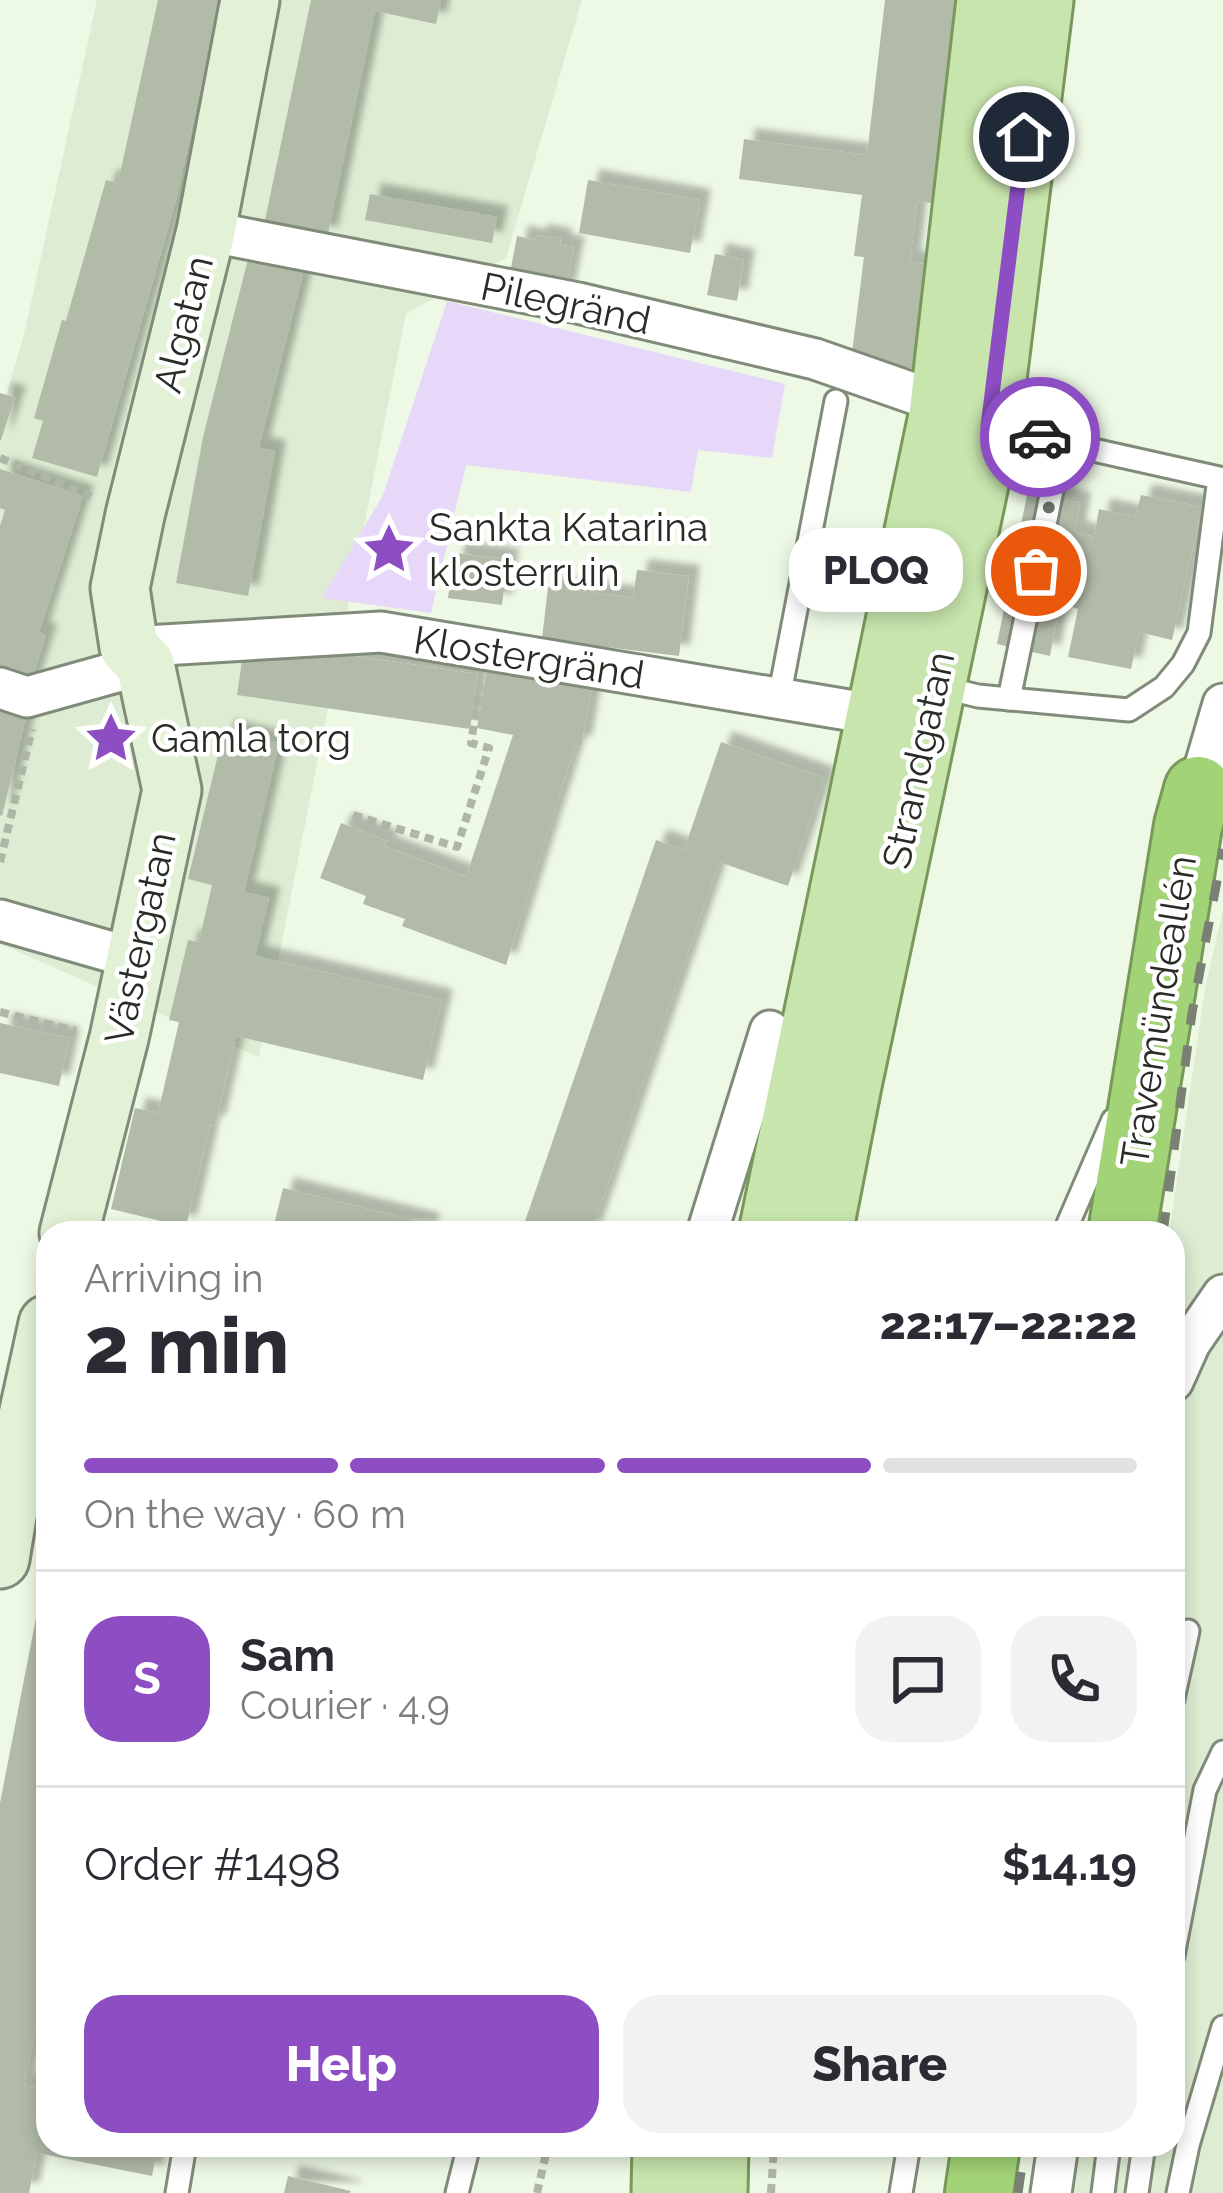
<!DOCTYPE html>
<meta charset="utf-8">
<style>
:root{--surface:#fff;--page:#f2f2f3;--text:#2b2b33;--muted:#7c7c81;--line:#e1e1e2;--accent:#8d4ec4}
body{margin:0;font-family:Raleway,sans-serif;background:var(--page);color:var(--text);height:100vh;display:flex;flex-direction:column;font-size:45px;white-space:nowrap}
*{box-sizing:border-box;margin:0}
p{font-size:39px;color:var(--muted)}
.icon{flex:none;width:66px;height:66px;fill:none;stroke:currentColor;stroke-width:2;stroke-linecap:round;stroke-linejoin:round}
.map{position:relative;flex:1;overflow:hidden}
.drawer{position:absolute;left:36px;top:1221px;width:1149px;height:936px;display:flex;flex-direction:column;background:var(--surface);border-radius:36px;box-shadow:0 6px 18px #0003}
.drawer>*{flex:none}
.pin{position:absolute;display:grid;place-items:center;width:102px;height:102px;color:#fff;margin:-51px;border:6px solid #fff;border-radius:50%;box-shadow:0 3px 12px #0007}
.courier{position:absolute;display:grid;place-items:center;width:120px;height:120px;margin:-60px;border:9px solid #8d4ec4;border-radius:50%;background:#fff;color:#222;box-shadow:0 3px 15px #0007}
.bubble{position:absolute;height:84px;border-radius:36px;background:var(--surface);box-shadow:0 6px 18px #0003;font-size:39px;font-weight:800;line-height:84px;text-align:center}
.head em{font-style:normal;font-weight:800}
.head div{display:flex;flex-direction:column-reverse}
.head{display:flex;align-items:center;justify-content:space-between;height:204px;padding:0 48px}
h1{font-size:78px;font-weight:800;line-height:90px}
.bar{display:grid;grid-template-columns:repeat(4,1fr);gap:18px 12px;align-content:center;height:144px;padding:0 48px}
.bar i{height:15px;border-radius:9px;background:var(--line)}
.bar .on{background:var(--accent)}
.bar p{grid-column:span 4}
.line{display:flex;align-items:center;gap:30px;padding:0 48px;border-top:3px solid var(--line)}
.line div{flex:1}
.round{display:grid;place-items:center;flex:none;width:126px;height:126px;border-radius:36px;background:var(--page)}
.cta{display:flex;gap:24px;margin-top:auto;padding:24px 48px}
.cta a{flex:1;height:138px;border-radius:36px;background:var(--accent);color:#fff;font-size:48px;font-weight:800;line-height:138px;text-align:center}
.cta a+a{background:var(--page);color:var(--text)}
.map>svg:first-child{display:block}
.built{fill:#ddecd2}
.green{fill:#e7d8fa}
.building{fill:#b1bba8;filter:url(#shadow)}
.lines{fill:none;stroke-linecap:round;stroke-linejoin:round}
.lane-casing{stroke:#818b79;stroke-width:27}
.street-casing{stroke:#818b79;stroke-width:45}
.secondary-casing{stroke:#818b79;stroke-width:63}
.primary-casing{stroke:#78995a;stroke-width:69}
.highway-casing{stroke:#78995a;stroke-width:72}
.path{stroke:#aeb7a7;stroke-width:8;stroke-dasharray:9 6;stroke-linecap:butt}
.lane{stroke:#fff;stroke-width:21}
.street{stroke:#fff;stroke-width:39}
.secondary{stroke:#e3f2d6;stroke-width:57}
.primary{stroke:#c8e5ad;stroke-width:63}
.highway{stroke:#a3d377;stroke-width:66}
.rail{stroke:#7a8174;stroke-width:9;stroke-dasharray:21 21;stroke-linecap:butt}
.done{stroke:#6d7468;stroke-width:12;stroke-dasharray:0 21.6}
.route{stroke:#8d4ec4;stroke-width:15}
.labels{text-anchor:middle;dominant-baseline:central;stroke-width:9;stroke-linejoin:round;paint-order:stroke}
.street-label{font-size:39px;fill:#282c25;stroke:#fff}
.poi-label{font-size:39px;fill:#282c25;stroke:#fff;text-anchor:start}
</style>
<div class="map">
<svg width="1223" height="2193" viewBox="0 0 1223 2193">
<defs>
<filter id="shadow"><feDropShadow dx="11" dy="-11" stdDeviation="3" flood-color="#0004"/></filter>
</defs>
<rect width="100%" height="100%" fill="#eef9e5"/>
<g class="built">
<path d="M97 0H582L506 258 406 314 259 1057 0 944V416L24 335Z"/>
<path d="M1223 910V2193H1028L1036 2145H1173V1233H1169L1205 989Z"/>
</g>
<path class="green" d="M447 301 785 384 772 458 698 450 691 492 466 465 431 613 322 598 383 495Z"/>
<g class="building">
<path d="M158 0H220L176 200 97 477 32 458 43 421 34 418 62 320 66 321 106 180 118 183Z"/>
<path d="M311 0H441L436 24 375 11 327 238 264 225Z"/>
<path d="M885 0H960L937 204 917 201 910 262 930 265 918 369 851 361 864 257 854 256 862 195 739 179 744 139 867 155Z"/>
<path d="M588 180 700 200 690 253 579 233Z"/>
<path d="M370 194 497 217 492 243 365 220Z"/>
<path d="M537 235 561 239 560 245 574 247 564 295 508 284 517 236 535 240Z"/>
<path d="M715 254 744 260 737 301 707 295Z"/>
<path d="M248 259 303 273 259 448 275 451 248 596 176 583 203 437Z"/>
<path d="M0 393 15 397 1 440H0Z"/>
<path d="M0 469 83 496 39 632 46 635 28 691 0 682V526L5 510 0 508Z"/>
<path d="M1028 490 1080 503 1075 532 1094 537 1099 509 1135 517 1141 495 1202 507 1172 640 1139 632 1131 669 1068 657 1078 609 1060 603 1050 656 997 644Z"/>
<path d="M454 553 508 559 502 605 448 598Z"/>
<path d="M637 570 689 576 679 656 542 639 548 587 633 598Z"/>
<path d="M245 640 478 674 470 729 237 695Z"/>
<path d="M488 662 593 681 581 747 575 746 506 965 402 926 405 919 363 904 366 896 320 878 341 823 387 841 384 846 466 877 513 735 477 728Z"/>
<path d="M0 702 27 713 2 816 0 815Z"/>
<path d="M224 730 279 743 244 892 269 898 255 956 442 1000 423 1080 236 1036 215 1126 210 1125 186 1227 111 1209 135 1108 158 1113 179 1022 169 1020 188 940 199 942 212 885 188 879Z"/>
<path d="M721 742 824 778 788 886 719 862 591 1233H521L656 840 684 850Z"/>
<path d="M0 1023 69 1038 59 1086 0 1073Z"/>
<path d="M283 1188 429 1224 427 1233H272Z"/>
<path d="M36 1618 48 1620V1963L24 2085 48 2090V2145H158L152 2176 37 2153 29 2193H0V1803Z"/>
<path d="M288 2176 351 2191 350 2193H284Z"/>
</g>
<g class="lines">
<g class="lane-casing">
<g id="lane">
<path d="M941 687 978 696 1129 710 1164 687 1183 664 1199 633 1219 478 995 428"/>
<path d="M779 698 836 401"/>
<path d="M1009 699 1062 442"/>
<path d="M1064 1233 1113 1120"/>
<path d="M1173 1699 1188 1631"/>
<path d="M1173 1956 1205 1790 1223 1752"/>
<path d="M177 2193 185 2145"/>
<path d="M457 2193 469 2145"/>
<path d="M901 2193 909 2145"/>
<path d="M1103 2193 1109 2145"/>
<path d="M1137 2193 1144 2145"/>
<path d="M1178 2193 1188 2145 1223 2027"/>
</g>
</g>
<g class="street-casing">
<g id="street">
<path d="M206 231 578 303 815 359 921 396"/>
<path d="M129 647 381 632 896 718"/>
<path d="M0 688 27 697 145 664"/>
<path d="M1198 790 1223 704"/>
<path d="M0 920 136 959"/>
<path d="M707 1233 770 1031"/>
<path d="M1173 1381 1190 1343 1223 1295"/>
<path d="M1051 2193 1058 2145"/>
</g>
</g>
<g class="secondary-casing">
<g id="secondary">
<path d="M69 1233 119 1038 172 790 145 664 129 647 120 588 135 515 206 231 250 0"/>
<path d="M0 1559 10 1498 48 1324"/>
</g>
</g>
<g class="primary-casing">
<g id="primary">
<path d="M771 1233 941 416 989 0"/>
<path d="M820 1233 849 1085 988 427 1041 0"/>
<path d="M664 2193 665 2145"/>
<path d="M715 2193 716 2145"/>
</g>
</g>
<g class="highway-casing">
<g id="highway">
<path d="M1122 1233 1188 826 1198 790"/>
<path d="M979 2193 986 2145"/>
</g>
</g>
<g class="path">
<path d="M0 458 95 498"/>
<path d="M353 815 457 847 489 748 471 743 480 686"/>
<path d="M0 862 32 729"/>
<path d="M0 1012 76 1031"/>
<path d="M537 2193 548 2145"/>
<path d="M771 2193 774 2145"/>
</g>
<use href="#lane" class="lane"/>
<use href="#street" class="street"/>
<use href="#secondary" class="secondary"/>
<use href="#primary" class="primary"/>
<use href="#highway" class="highway"/>
<g class="rail">
<path d="M1163 1233 1192 1013 1223 849"/>
<path d="M1018 2193 1025 2145"/>
</g>
</g>
<g class="lines">
<path class="done" d="M1036 571 1062 442 1040 437"/>
<path class="route" d="M1024 137 988 427 1040 437"/>
</g>
<defs>
<g id="sight-bare" transform="scale(4.14)"><path d="M0-6L1.8-2.2L6-1.7L2.9 1.2L3.7 5.4L0 3.3L-3.7 5.4L-2.9 1.2L-6-1.7L-1.8-2.2Z" fill="#8d4ec4" stroke="#fff" stroke-width="2.5" paint-order="stroke"/></g>
</defs>
<g fill-rule="evenodd">
<use href="#sight-bare" x="389" y="549"/>
<use href="#sight-bare" x="111" y="738"/>
</g>
<g class="labels">
<g class="street-label">
<text transform="translate(566 303) rotate(12)">Pilegränd</text>
<text transform="translate(183 324) rotate(-76)">Algatan</text>
<text transform="translate(529 657) rotate(9)">Klostergränd</text>
<text transform="translate(918 760) rotate(-78)">Strandgatan</text>
<text transform="translate(140 938) rotate(-78)">Västergatan</text>
<text transform="translate(1158 1011) rotate(-81)">Travemündeallén</text>
</g>
<g class="poi-label">
<text x="429" y="527">Sankta Katarina<tspan x="429" dy="45">klosterruin</tspan></text>
<text x="151" y="738">Gamla torg</text>
</g>
</g>
</svg>
<div class="pin" style="left:1036px;top:571px;background:#ea580c"><svg class="icon" aria-label="bag" viewBox="0 0 24 24"><path d="M5 8h14l-1 12H6zM9 8a3 3 0 0 1 6 0"/></svg></div>
<div class="pin" style="left:1024px;top:137px;background:#1f2937"><svg class="icon" aria-label="home" viewBox="0 0 24 24"><path d="M3 11l9-7 9 7M6 9v11h12V9"/></svg></div>
<div class="courier" style="left:1040px;top:437px"><svg class="icon" aria-label="car" viewBox="0 0 24 24"><path d="M5 17H2v-5l4-1 3-4h7l3 4 3 1v5h-3M9 17h6M6 11h13"/><circle cx="7" cy="17" r="2"/><circle cx="17" cy="17" r="2"/></svg></div>
<div class="bubble" style="left:789px;top:528px;width:174px">PLOQ</div>
<section class="drawer">
<div class="head"><div><h1>2 min</h1><p>Arriving in</p></div><em>22:17–22:22</em></div>
<div class="bar"><i class="on"></i><i class="on"></i><i class="on"></i><i></i><p>On the way · 60 m</p></div>
<div class="line" style="height:216px"><b class="round" style="background:var(--accent);color:#fff">S</b><div><b>Sam</b><p>Courier · 4.9</p></div><a class="round"><svg class="icon" aria-label="chat" viewBox="0 0 24 24"><path d="M4 5h16v11H9l-5 4z"/></svg></a><a class="round"><svg class="icon" aria-label="phone" viewBox="0 0 24 24"><path d="M5 4h4l2 5-3 2q2 4 5 5l2-3 5 2v4C11 20 4 13 5 4z"/></svg></a></div>
<div class="line" style="height:156px"><div>Order #1498</div><b>$14.19</b></div>
<div class="cta"><a>Help</a><a>Share</a></div>
</section>
</div>
